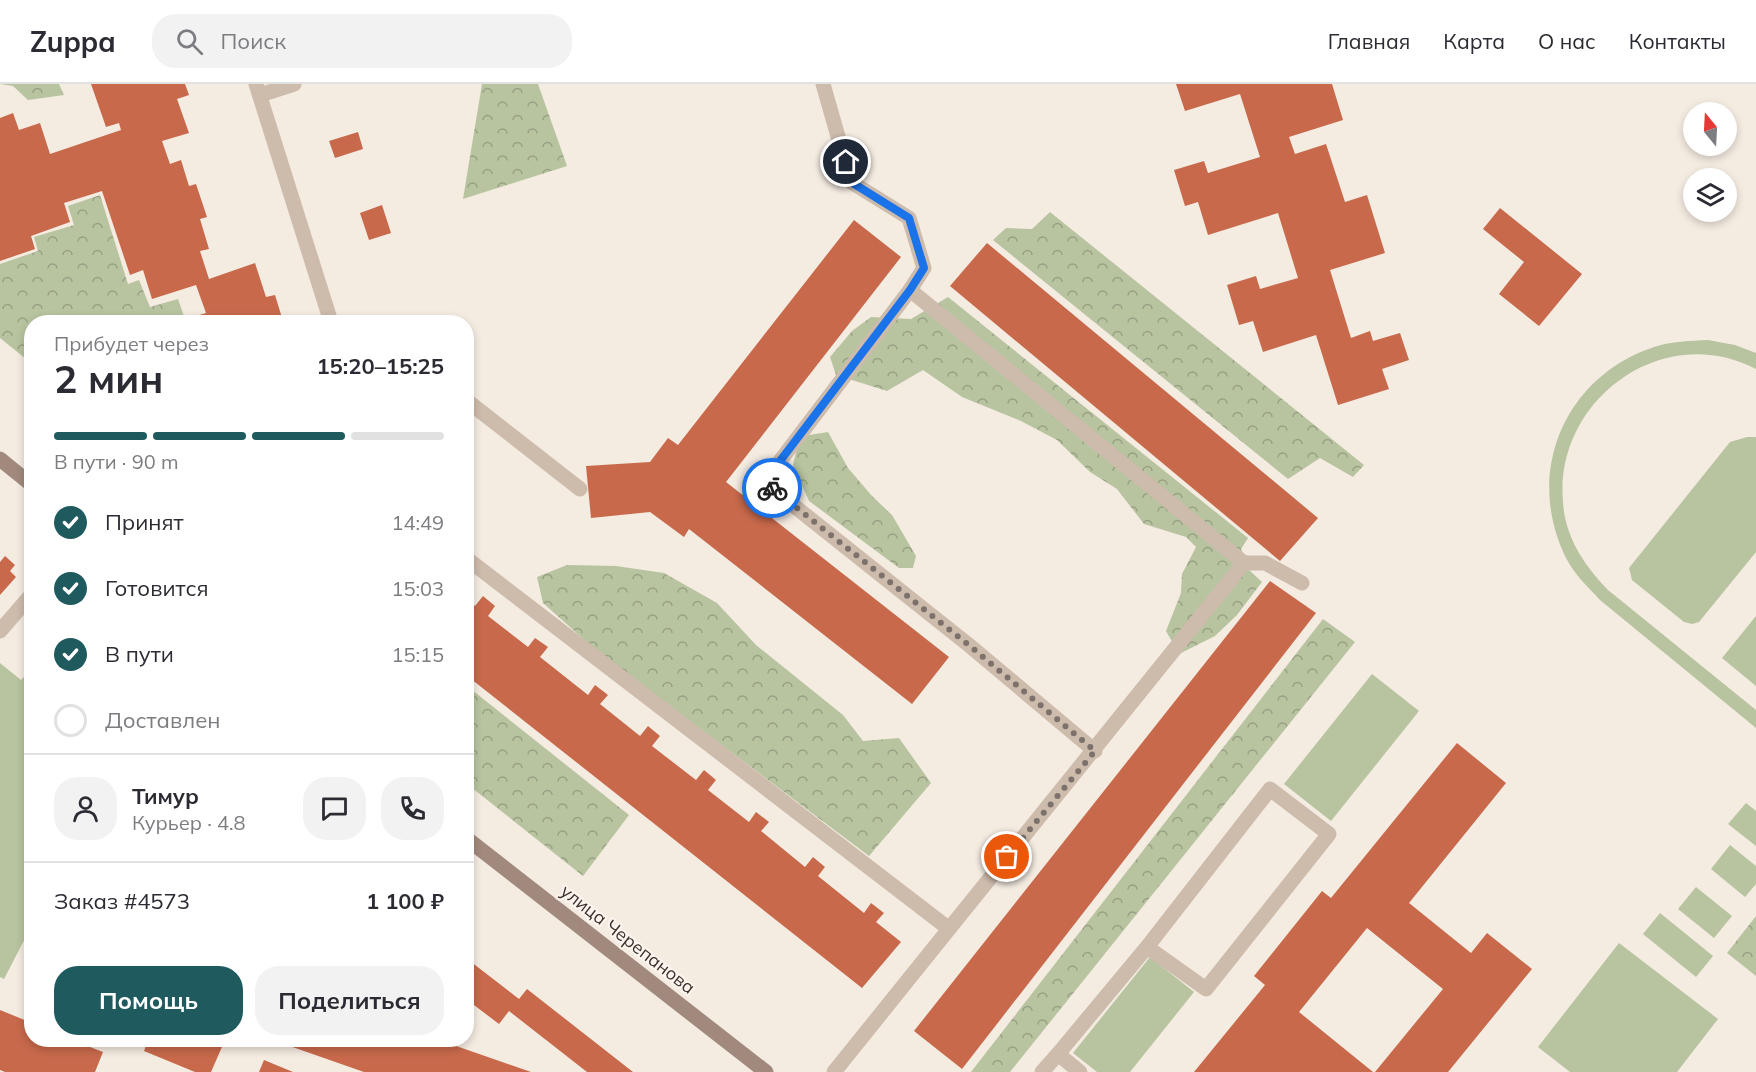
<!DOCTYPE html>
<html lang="ru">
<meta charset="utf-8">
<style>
:root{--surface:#fff;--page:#f2f2f3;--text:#2b2b33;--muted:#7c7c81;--line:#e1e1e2;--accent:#1f5a5e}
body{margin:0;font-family:Mulish,sans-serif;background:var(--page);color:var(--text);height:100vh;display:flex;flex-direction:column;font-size:22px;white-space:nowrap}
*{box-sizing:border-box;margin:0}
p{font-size:20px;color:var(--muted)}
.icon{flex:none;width:33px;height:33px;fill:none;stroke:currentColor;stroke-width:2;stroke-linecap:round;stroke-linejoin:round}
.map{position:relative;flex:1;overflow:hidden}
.panel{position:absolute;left:24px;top:231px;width:450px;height:732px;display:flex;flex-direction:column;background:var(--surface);border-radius:24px;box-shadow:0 3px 9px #0003}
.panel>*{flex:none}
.needle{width:39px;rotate:342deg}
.controls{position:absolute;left:1683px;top:18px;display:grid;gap:12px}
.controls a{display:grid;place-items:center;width:54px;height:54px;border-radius:50%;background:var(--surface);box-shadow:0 3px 9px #0003;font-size:30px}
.pin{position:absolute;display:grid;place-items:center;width:51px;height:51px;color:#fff;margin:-26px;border:3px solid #fff;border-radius:50%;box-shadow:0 2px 6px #0007}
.courier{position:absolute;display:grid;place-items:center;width:60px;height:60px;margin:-30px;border:4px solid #1a73e8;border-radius:50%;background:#fff;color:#222;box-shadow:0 2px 8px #0007}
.summary em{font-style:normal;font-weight:700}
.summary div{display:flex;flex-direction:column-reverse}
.summary{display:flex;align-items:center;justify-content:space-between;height:102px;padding:0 30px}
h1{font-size:39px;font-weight:700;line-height:45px}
.bar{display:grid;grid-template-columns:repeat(4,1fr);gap:9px 6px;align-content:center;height:72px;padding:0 30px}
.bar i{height:8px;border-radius:4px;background:var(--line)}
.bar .on{background:var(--accent)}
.bar p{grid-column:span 4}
.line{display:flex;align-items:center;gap:15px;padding:0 30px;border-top:2px solid var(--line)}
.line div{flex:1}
.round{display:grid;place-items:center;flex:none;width:63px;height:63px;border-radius:24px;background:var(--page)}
ol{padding:0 30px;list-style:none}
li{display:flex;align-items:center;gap:18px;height:66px}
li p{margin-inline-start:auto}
li .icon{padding:6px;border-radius:50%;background:var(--accent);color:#fff;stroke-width:4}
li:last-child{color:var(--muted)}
li i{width:33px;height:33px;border:3px solid var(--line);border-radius:50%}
.action{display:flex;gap:12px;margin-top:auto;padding:12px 30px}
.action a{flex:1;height:69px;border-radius:24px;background:var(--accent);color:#fff;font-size:24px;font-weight:700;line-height:69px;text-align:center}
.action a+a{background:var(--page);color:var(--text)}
header{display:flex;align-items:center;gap:36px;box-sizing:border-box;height:84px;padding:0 30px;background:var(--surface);border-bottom:2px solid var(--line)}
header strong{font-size:28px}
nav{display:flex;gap:33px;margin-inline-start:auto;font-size:21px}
.search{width:420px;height:54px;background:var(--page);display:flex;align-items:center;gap:15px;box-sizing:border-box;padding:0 21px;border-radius:24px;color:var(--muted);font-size:22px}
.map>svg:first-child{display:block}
.grass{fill:#b8c4a0}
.forest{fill:url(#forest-crowns)}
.building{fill:#c8694b}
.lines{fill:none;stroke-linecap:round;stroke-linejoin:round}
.lane{stroke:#cdbbac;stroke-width:15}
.secondary{stroke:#a18a7d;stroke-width:15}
.done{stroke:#7c716b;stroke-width:6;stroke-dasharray:0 10.8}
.route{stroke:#1a73e8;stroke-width:8}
.labels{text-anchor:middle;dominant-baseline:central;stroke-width:4.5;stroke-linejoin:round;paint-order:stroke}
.street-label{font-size:18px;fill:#3b302b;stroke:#fbf5ee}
</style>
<header>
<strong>Zuppa</strong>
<div class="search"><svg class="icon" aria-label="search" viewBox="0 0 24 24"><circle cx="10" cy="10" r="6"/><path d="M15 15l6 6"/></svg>Поиск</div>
<nav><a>Главная</a><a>Карта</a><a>О нас</a><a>Контакты</a></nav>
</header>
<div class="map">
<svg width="1756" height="988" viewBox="0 0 1756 988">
<defs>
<pattern id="forest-crowns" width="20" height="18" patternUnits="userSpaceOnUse" patternTransform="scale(1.5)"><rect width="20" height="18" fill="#b8c4a0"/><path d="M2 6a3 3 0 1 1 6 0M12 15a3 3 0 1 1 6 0" fill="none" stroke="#97a083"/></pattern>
</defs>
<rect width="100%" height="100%" fill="#f4ebe1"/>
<g class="grass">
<path d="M1708 256 1735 261 1756 269V285C1663 236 1554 316 1563 418 1565 453 1584 481 1608 506L1756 626V644L1600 516C1588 503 1574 490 1566 474 1524 389 1564 293 1654 263 1672 257 1690 257 1708 256Z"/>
<path d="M1747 353H1756V468L1699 538 1692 540 1684 538 1632 496 1629 484 1730 358Z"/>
<path d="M1756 532V602L1722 574Z"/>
<path d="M0 579 21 596 32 584 31 843 4 895 0 893Z"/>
<path d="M1372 590 1419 627 1331 737 1284 700Z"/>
<path d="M1746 719 1756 727V762L1728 740Z"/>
<path d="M1730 761 1756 782V800L1745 813 1711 785Z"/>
<path d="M1696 803 1732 832 1714 854 1678 825Z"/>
<path d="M1660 829 1713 872 1696 893 1643 850Z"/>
<path d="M1619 859 1718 935 1677 988H1570L1538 963Z"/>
<path d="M1150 873 1194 908 1130 988H1097L1073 969Z"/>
</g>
<g class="forest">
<path d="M0 0H59L64 11 28 16 13 2Z"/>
<path d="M482 0H538L567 82 463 115Z"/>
<path d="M100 111 128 200 139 196 150 223 178 215 186 238H32L31 279 0 254V180L38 167 34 153 74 141 68 122Z"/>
<path d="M1050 128 1364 381 1353 393 1320 374 1288 395 993 156 1006 144 1032 145Z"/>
<path d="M948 213 1248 454 1241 465 1248 485 1262 498 1237 531 1215 552 1179 570 1166 547 1181 509 1182 490 1196 463 1186 453 1144 440 1117 405 1090 388 1057 356 1021 337 962 313 923 286 887 307 836 291 830 273 852 247 871 233 911 235Z"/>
<path d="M828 348 848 384 872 412 892 431 916 472 913 484H899L809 417 793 381 797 364 809 351Z"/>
<path d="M567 481 616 482 664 489 717 519 756 561 843 631 863 657 899 654 931 699 869 772 598 568 543 519 537 493Z"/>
<path d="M1323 535 1355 558 1010 988H971Z"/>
<path d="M467 602 629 731 583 792 467 700Z"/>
<path d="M1756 832V892L1727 869Z"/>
</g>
<g class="building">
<path d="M91 0H185L189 11 177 15 189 49 162 57 170 80 181 76 189 102 196 100 207 133 200 135 209 165 200 167 209 195 255 179 266 213 275 211 283 237 289 235 291 238H192L190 234 206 229 196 201 152 215 143 186 130 191 102 107 64 119 70 138 31 152 35 165 0 177V34L13 29 19 46 40 39 50 70 121 46 119 39 106 43Z"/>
<path d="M1176 0H1332L1343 36 1289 53 1295 70 1326 60 1345 118 1367 111 1385 169 1330 186 1351 254 1370 247 1373 257 1400 249 1409 276 1382 285 1389 305 1338 321 1316 251 1263 268 1253 237 1239 241 1227 201 1256 192 1260 205 1298 194 1278 129 1208 151 1198 118 1185 122 1174 86 1204 77 1208 89 1260 73 1240 10 1185 27Z"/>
<path d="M358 48 363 65 335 74 329 57Z"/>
<path d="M382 121 391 149 369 156 360 129Z"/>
<path d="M1500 124 1582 190 1539 242 1499 210 1524 178 1483 145Z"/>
<path d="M854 136 901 173 726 398 949 573 912 620 689 445 684 453 650 428 591 434 586 382 650 378 668 354 678 361Z"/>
<path d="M987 159 1318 434 1280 477 950 202Z"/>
<path d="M5 472 15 481 10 487 16 493 0 511V478Z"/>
<path d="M1270 497 1316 529 962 985 914 947Z"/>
<path d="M483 512 495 522 488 532 528 563 535 554 548 563 540 573 588 611 595 601 608 611 600 620 640 652 648 642 660 652 652 662 696 696 704 686 716 696 708 706 749 738 756 728 769 738 761 747 805 783 813 773 825 783 818 792 864 829 871 819 884 829 876 838 901 858 862 904 466 591V515L475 522Z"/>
<path d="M1457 659 1506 699 1409 819 1471 869 1487 849 1532 885 1448 988H1375L1443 905 1367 844 1299 928 1373 988H1194L1265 901 1254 892 1322 807 1331 814Z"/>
<path d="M466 874 519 915 527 905 633 988H587L509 927 499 940 466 915Z"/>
<path d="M0 926 32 939V956H72L103 968 95 988H5L0 986Z"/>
<path d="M148 956H225L211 988H195L144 967Z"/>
<path d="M282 956H439L531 988H364L281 959Z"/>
<path d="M264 976 293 988H259Z"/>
</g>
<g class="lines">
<g class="lane">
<path d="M256 0 331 238"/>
<path d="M823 0 851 98 909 134 924 184 910 206 764 398 970 562 1095 667"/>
<path d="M260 11 294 0"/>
<path d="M466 316 580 405"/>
<path d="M466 474 948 844"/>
<path d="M1244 479H1265L1302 499"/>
<path d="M0 547 32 510"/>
<path d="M1058 970 1147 863 1270 705 1329 750 1206 905 1147 863"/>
<path d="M834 988C970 818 1108 650 1244 479L910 206"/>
<path d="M1042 988 1058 970 1080 988"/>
</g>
<g class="secondary">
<path d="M0 375 32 401"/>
<path d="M466 754 766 988"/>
</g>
</g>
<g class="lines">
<path class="done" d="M772 404 970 562 1095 667 1007 773"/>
<path class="route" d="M772 404 764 398 910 206 924 184 909 134 851 98 846 78"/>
</g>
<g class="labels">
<g class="street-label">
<text transform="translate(628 855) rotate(38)">улица Черепанова</text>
</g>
</g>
</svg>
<div class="controls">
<a><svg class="needle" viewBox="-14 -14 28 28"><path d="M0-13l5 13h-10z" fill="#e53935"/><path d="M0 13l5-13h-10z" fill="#7c7c81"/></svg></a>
<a><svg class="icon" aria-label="layers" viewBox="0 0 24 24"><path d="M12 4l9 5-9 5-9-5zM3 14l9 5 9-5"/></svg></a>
</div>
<div class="pin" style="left:1007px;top:773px;background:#ea580c"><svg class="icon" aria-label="bag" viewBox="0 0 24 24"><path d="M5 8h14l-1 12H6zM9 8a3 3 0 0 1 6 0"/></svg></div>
<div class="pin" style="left:846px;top:78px;background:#1f2937"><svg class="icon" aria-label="home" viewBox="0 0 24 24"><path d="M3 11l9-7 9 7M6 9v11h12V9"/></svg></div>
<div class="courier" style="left:772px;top:404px"><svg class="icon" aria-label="bike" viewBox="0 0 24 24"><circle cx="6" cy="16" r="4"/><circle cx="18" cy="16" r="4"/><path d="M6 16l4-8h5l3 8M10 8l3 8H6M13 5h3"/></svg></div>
<section class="panel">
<div class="summary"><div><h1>2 мин</h1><p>Прибудет через</p></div><em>15:20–15:25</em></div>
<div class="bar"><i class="on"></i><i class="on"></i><i class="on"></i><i></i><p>В пути · 90 m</p></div>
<ol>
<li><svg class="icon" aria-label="check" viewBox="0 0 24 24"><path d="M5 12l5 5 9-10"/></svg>Принят<p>14:49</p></li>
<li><svg class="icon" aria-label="check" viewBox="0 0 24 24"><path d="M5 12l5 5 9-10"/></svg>Готовится<p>15:03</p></li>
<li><svg class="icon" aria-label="check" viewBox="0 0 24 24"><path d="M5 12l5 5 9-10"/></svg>В пути<p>15:15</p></li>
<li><i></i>Доставлен</li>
</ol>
<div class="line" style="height:108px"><a class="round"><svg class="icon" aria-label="person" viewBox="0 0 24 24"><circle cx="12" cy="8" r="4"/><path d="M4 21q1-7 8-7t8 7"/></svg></a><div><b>Тимур</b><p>Курьер · 4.8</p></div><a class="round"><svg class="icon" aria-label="chat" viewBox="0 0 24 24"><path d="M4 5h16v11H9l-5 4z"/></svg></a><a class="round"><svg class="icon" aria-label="phone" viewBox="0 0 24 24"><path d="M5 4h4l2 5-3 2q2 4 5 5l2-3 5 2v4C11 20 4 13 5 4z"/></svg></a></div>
<div class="line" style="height:78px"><div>Заказ #4573</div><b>1 100 ₽</b></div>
<div class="action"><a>Помощь</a><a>Поделиться</a></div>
</section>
</div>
